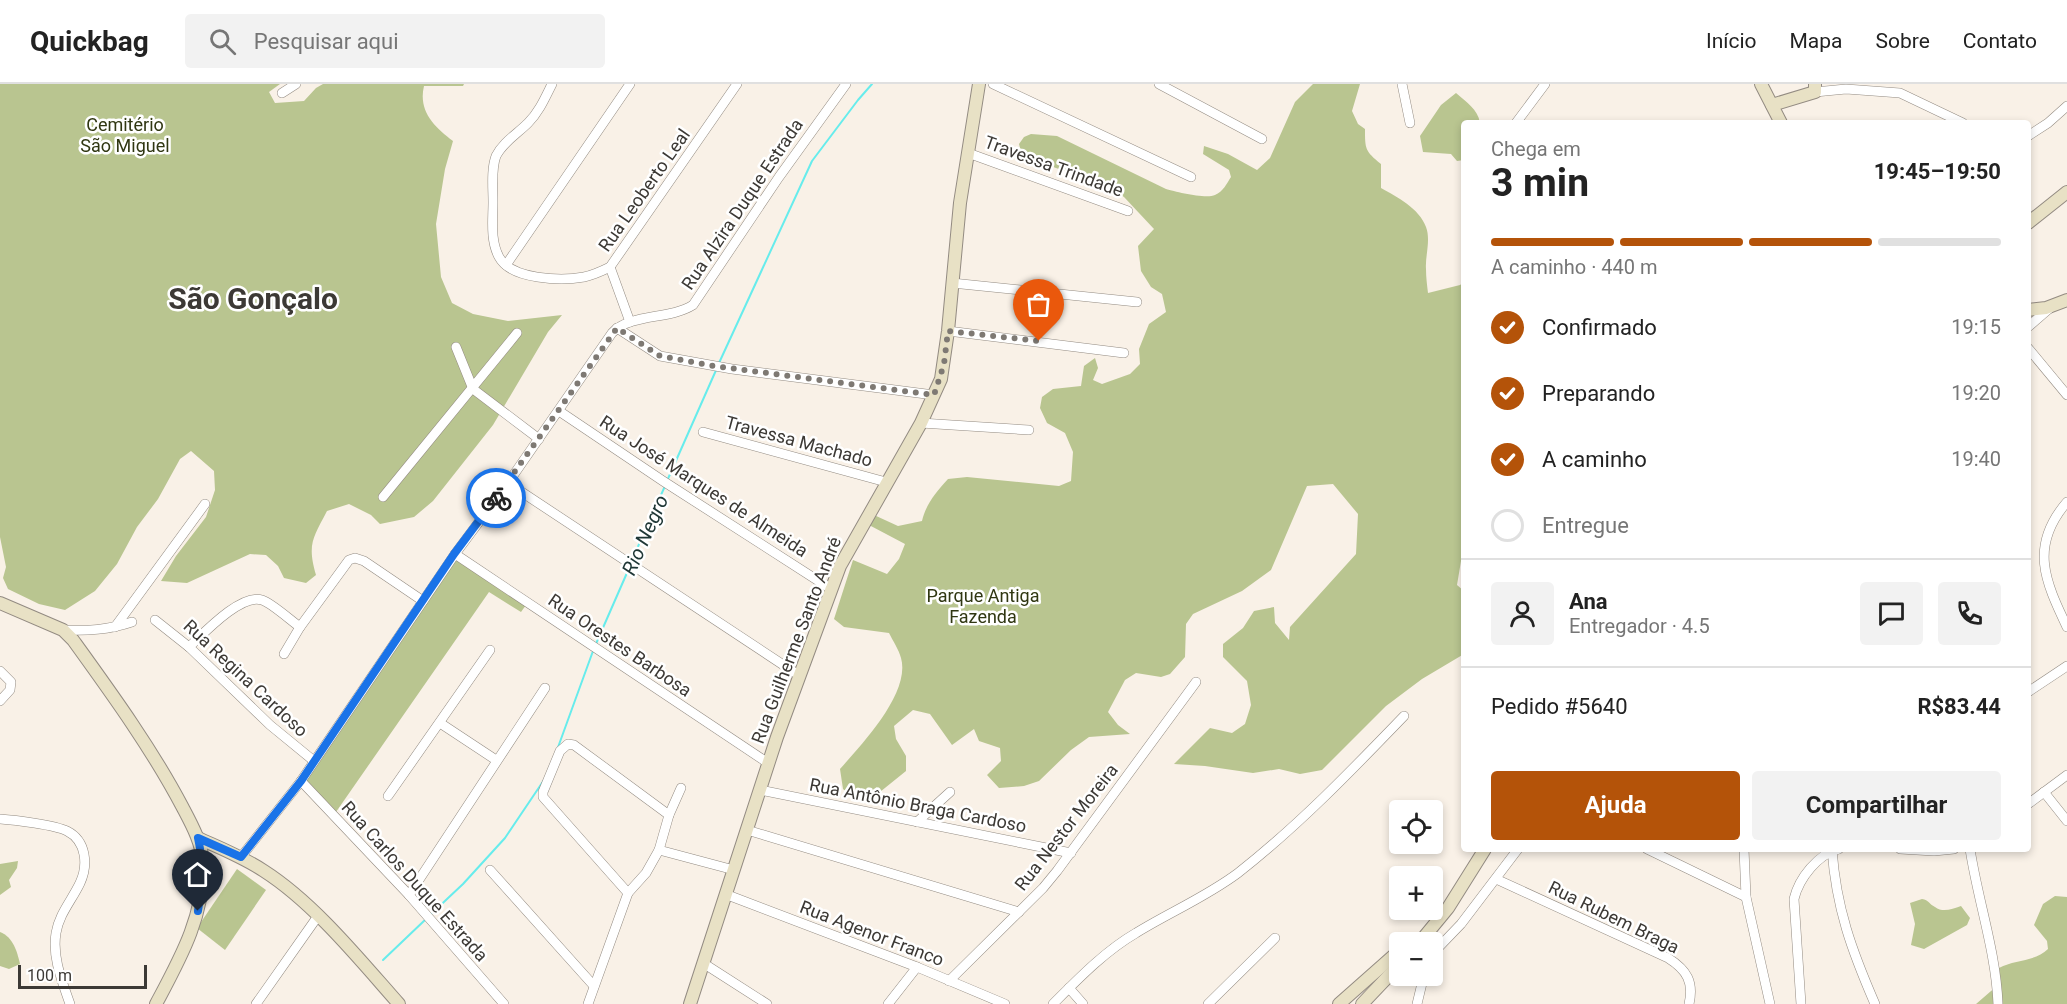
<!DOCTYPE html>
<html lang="pt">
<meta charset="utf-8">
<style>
:root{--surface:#fff;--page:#f2f2f2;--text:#222;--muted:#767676;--line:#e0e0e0;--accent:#b45309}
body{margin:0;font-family:Roboto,sans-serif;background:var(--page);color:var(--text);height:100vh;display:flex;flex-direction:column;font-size:22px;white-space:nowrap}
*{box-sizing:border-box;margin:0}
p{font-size:20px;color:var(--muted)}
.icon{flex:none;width:33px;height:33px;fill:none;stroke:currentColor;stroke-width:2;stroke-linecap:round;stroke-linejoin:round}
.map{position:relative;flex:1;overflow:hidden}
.sheet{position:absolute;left:1461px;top:36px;width:570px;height:732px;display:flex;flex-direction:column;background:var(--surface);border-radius:6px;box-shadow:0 3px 9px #0003}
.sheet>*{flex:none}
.buttons{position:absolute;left:1389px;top:716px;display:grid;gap:12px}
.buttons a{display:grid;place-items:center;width:54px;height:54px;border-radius:6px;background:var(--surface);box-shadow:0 3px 9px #0003;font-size:30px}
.scale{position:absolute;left:18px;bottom:15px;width:129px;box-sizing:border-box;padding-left:6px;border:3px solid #3c3935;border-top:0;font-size:16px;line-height:21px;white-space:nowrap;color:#3c3935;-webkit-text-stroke:4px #fff;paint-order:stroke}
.pin{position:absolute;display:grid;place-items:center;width:51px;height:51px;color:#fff;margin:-62px -26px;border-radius:50% 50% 50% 0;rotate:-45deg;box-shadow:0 0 6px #0007}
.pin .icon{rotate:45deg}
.courier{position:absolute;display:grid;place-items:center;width:60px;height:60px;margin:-30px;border:4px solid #1a73e8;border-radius:50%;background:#fff;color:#222;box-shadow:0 2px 8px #0007}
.head em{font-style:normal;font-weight:700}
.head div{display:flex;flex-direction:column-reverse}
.head{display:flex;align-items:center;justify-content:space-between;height:102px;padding:0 30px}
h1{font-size:39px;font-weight:700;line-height:45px}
.bar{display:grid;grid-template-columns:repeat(4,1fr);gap:9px 6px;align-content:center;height:72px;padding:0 30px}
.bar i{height:8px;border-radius:4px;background:var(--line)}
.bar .current{background:var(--accent)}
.bar p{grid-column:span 4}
.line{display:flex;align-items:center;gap:15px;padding:0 30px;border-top:2px solid var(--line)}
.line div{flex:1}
.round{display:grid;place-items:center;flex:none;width:63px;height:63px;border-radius:6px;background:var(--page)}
ol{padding:0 30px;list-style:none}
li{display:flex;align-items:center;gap:18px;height:66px}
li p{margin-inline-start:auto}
li .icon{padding:6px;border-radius:50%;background:var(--accent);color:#fff;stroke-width:4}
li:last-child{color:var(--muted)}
li i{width:33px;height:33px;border:3px solid var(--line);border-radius:50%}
.action{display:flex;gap:12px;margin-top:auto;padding:12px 30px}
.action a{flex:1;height:69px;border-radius:6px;background:var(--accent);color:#fff;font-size:24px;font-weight:700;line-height:69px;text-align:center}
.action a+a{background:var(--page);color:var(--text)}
header{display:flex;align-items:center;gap:36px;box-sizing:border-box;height:84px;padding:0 30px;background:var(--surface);border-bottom:2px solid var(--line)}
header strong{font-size:28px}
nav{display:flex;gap:33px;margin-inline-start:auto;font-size:21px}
.search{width:420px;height:54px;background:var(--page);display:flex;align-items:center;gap:15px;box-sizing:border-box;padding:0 21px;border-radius:6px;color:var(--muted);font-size:22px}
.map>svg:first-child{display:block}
.green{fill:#b9c590}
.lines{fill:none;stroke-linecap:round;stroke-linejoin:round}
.stream{stroke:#67ecec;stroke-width:2}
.street-casing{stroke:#938b82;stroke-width:10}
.secondary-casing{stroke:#938b82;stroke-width:14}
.street{stroke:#fff;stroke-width:9}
.secondary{stroke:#e8e1c5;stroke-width:12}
.done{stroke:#7e7973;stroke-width:6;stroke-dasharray:0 10.8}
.route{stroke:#1a73e8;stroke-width:8}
.labels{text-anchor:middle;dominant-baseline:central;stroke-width:5;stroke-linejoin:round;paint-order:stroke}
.park-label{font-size:18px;fill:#303712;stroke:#fff}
.street-label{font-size:18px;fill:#3c3935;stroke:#fff}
.water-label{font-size:20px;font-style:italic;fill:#1e3635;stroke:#fff}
.town-label{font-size:30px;font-weight:bold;fill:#3c3935;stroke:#fff}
</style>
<header>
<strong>Quickbag</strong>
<div class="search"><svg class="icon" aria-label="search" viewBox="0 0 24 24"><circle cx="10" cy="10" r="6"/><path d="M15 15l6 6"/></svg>Pesquisar aqui</div>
<nav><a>Início</a><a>Mapa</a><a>Sobre</a><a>Contato</a></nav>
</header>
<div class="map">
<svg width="2067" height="920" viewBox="0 0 2067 920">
<rect width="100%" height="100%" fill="#f9f1e7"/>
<g class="green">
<path d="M0 0H280L269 8 275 19 304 17 316 4 323 0H464L463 2H424C418 27 434 43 453 57L445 85 436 140 441 193 452 219 473 230 508 237 562 231 548 248 493 341 433 417 414 433 380 440 371 431 349 420 327 427C313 454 307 460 316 491L306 499 284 494 278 482 266 471 250 470 187 499 161 497 176 472 206 433 215 406 214 387 191 367 180 375 158 415 137 443 117 480 95 507 65 526 39 520 8 505 3 494 6 483 0 453Z"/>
<path d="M1313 0H1360L1352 27 1358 40 1365 45C1365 65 1365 67 1381 80V104C1397 113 1419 124 1426 143 1431 156 1425 172 1426 185 1426 193 1427 201 1428 209L1460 201 1464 198V427L1462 431 1464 459 1457 501 1464 507V570L1422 595 1386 622 1322 686 1300 690 1279 685 1253 689 1205 682 1174 680 1210 644 1232 649 1245 640 1251 621 1247 597 1223 573V560L1243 544 1254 527 1274 523 1275 539 1289 556 1290 543 1356 470 1358 430 1333 400 1307 402 1271 486 1242 507 1193 530 1186 540 1185 573 1170 590 1161 593 1136 589 1125 596 1108 628 1118 641 1130 650 1089 653 1071 666 1039 697 1024 702 999 704 987 691 1001 677 1000 664 979 657 974 645 952 661 930 630 913 626 894 642 896 655 906 672V687L875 712 853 713 843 705 840 685C861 661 911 609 901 574 899 566 893 557 889 549L844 543 834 535 853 476 887 490 899 475 905 460 869 441 874 431 898 442 922 437C926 420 936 408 948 395L967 393 1059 402 1071 397 1073 368 1065 349 1047 339 1040 324 1042 313 1053 305 1081 302 1084 282 1095 274 1098 284 1093 296 1102 300 1130 290 1140 280 1139 265 1149 240 1166 228 1162 210 1151 203 1141 187 1138 162 1154 145 1124 113 1107 102 1022 72 1019 60 1024 53 1031 50 1057 52 1166 105C1176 108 1206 115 1215 111 1223 108 1227 99 1231 93L1229 86 1203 70 1204 62 1228 70 1257 86 1270 74 1295 18Z"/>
<path d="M1456 9C1466 18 1478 25 1480 39H1464V76L1457 77 1451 70 1423 68 1420 52 1441 21Z"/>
<path d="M456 475 526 521 521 528 489 508 336 728 305 697Z"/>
<path d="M18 777 17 784 9 796 11 803 0 811V780Z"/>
<path d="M237 785 266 806 225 866 197 844Z"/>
<path d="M2055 812 2067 813V920H1976L1998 901 1999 884C2015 875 2035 878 2048 865L2047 857 2034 841 2043 820Z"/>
<path d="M1922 815C1929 816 1929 820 1935 823 1943 829 1952 825 1961 822L1970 834 1967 841 1924 865 1911 861 1915 840 1910 819Z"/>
<path d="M0 848C13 853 17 867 20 880L9 885 0 882Z"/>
</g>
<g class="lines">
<g class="stream">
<path d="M719 279 812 77 858 16 872 0"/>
<path d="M667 397 717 284"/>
<path d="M632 476 665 402"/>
<path d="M595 562 630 482"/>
<path d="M557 666 593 567"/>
<path d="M430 831 463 800 505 754 544 696"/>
<path d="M383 876 426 835"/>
</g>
<g class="street-casing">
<g id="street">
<path d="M552 0C545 14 539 28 528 39 517 50 503 58 496 72 491 85 493 104 493 118 493 136 490 156 499 173 511 196 562 197 584 193 593 191 602 187 610 183"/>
<path d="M993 0 1191 93"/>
<path d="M1159 0 1262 55"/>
<path d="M1402 0 1410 39"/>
<path d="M1815 8 1846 5 1900 9 1963 39"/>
<path d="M282 9 296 0"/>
<path d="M1516 39 1545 0"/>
<path d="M2028 52 2048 39 2067 22"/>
<path d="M968 69 1128 127"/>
<path d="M506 181 630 0"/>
<path d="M610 183 737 0"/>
<path d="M610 183 630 238"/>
<path d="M952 199 1137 218"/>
<path d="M2028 243 2051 223"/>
<path d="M617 244 660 272 732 285 934 311"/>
<path d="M948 247 1124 269"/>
<path d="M456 263 473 305 539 355"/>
<path d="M2028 264 2067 311"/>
<path d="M559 327 663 397 831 505"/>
<path d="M921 339 1029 346"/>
<path d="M703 348 886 398"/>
<path d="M508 399 800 592"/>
<path d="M383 413 517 249"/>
<path d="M2067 418C2029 462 2045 497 2067 543"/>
<path d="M455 470 768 679"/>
<path d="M155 536 189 563 270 641 314 677"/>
<path d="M115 543 205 420"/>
<path d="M63 546C87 547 108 546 132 538"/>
<path d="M189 563C203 550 241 509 262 516 273 520 290 536 300 543"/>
<path d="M284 570 300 543 349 476 355 474 364 477 423 517"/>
<path d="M0 587 11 598 10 606 0 617"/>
<path d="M2028 608 2067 582"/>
<path d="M440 639 496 676"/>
<path d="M301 697 409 811 504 920"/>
<path d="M760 706 1071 769"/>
<path d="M2044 708 2067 737"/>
<path d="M388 712 490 566"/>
<path d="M2028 720 2067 691"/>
<path d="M0 735C15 736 55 741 67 747 87 757 88 782 80 799 72 816 59 830 56 849 52 873 62 897 70 920"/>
<path d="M917 738 950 708"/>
<path d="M747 746 1019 828"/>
<path d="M1647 765 1746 813"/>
<path d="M1744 765 1746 813 1770 920"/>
<path d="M1832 765C1836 824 1852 867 1875 920"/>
<path d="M1900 765 1934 767 1954 765"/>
<path d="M1970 765C1978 817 1996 868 1998 920"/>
<path d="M659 766 734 786"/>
<path d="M241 773 301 697 455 470 508 399 612 249C631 229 669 236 693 221L779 93 846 0"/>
<path d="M490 786 594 902"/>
<path d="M1496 795 1668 874C1687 886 1694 898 1689 920"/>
<path d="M628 809 543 713V708L560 667 568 660 574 661 669 731"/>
<path d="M725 810 917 883 1005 920"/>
<path d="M409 811 545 604"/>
<path d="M1432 872 1436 866 1461 840 1518 765"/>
<path d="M703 879 767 920"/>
<path d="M949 897 1043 804 1057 787 1196 598"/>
<path d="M1069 904 1083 920"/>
<path d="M256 920 318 832"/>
<path d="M588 920 628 809 646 789 659 766 669 731 681 704"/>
<path d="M888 920 917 883"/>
<path d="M1053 920C1078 895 1105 867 1136 849 1170 828 1206 813 1238 789 1298 742 1351 687 1404 632"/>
<path d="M1208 920 1275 854"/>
<path d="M1417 920 1424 891"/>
<path d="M1801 920 1794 815C1799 794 1818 770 1839 765"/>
</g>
</g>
<g class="secondary-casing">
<g id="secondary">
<path d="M1761 0 1781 39"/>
<path d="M1772 21 1815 8V0"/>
<path d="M2028 139 2067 108"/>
<path d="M2028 226 2046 224 2067 216"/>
<path d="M0 519 63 546 73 556C112 610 152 665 183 724 192 741 202 759 203 779 205 831 180 875 156 920"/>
<path d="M198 754C220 764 243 773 264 787 314 819 360 876 399 920"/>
<path d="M1420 858 1448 824 1485 765"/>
<path d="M690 920 777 653 840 482 921 339 941 295 948 247 960 119 979 0"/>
<path d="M1339 920 1400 866"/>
<path d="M1362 920 1400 880"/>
</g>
</g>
<use href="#street" class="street"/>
<use href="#secondary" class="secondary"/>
</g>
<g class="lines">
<path class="done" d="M496 414 617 244 660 272 714 282 934 311 944 280 948 247 1039 257"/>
<path class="route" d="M198 827C202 800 204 781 198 754L241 773 301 697 454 470 496 414"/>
</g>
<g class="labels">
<g class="park-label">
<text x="125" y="40">Cemitério<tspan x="125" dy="21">São Miguel</tspan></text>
<text x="983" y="511">Parque Antiga<tspan x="983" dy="21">Fazenda</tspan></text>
</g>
<g class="street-label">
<text transform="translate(1054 82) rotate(20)">Travessa Trindade</text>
<text transform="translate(644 106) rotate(-55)">Rua Leoberto Leal</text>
<text transform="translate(742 120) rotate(-56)">Rua Alzira Duque Estrada</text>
<text transform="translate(799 357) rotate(15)">Travessa Machado</text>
<text transform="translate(704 402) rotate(33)">Rua José Marques de Almeida</text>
<text transform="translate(796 556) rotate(-69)">Rua Guilherme Santo André</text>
<text transform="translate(620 561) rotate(34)">Rua Orestes Barbosa</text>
<text transform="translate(246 594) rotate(43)">Rua Regina Cardoso</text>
<text transform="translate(918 721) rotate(11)">Rua Antônio Braga Cardoso</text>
<text transform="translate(1066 743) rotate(-52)">Rua Nestor Moreira</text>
<text transform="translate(415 797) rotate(48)">Rua Carlos Duque Estrada</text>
<text transform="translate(1614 833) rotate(26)">Rua Rubem Braga</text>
<text transform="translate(872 849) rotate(21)">Rua Agenor Franco</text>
</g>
<g class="water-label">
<text transform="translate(645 451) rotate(-66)">Rio Negro</text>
</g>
<g class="town-label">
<text x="253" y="214">São Gonçalo</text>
</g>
</g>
</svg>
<div class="buttons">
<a><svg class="icon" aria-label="locate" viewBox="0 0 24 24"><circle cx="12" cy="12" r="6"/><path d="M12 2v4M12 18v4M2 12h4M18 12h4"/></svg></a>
<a>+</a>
<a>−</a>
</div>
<div class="scale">100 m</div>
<div class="pin" style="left:1039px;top:257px;background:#ea580c"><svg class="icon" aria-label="bag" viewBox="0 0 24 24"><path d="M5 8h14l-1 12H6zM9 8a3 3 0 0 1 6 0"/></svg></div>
<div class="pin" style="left:198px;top:827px;background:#1f2937"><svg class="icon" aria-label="home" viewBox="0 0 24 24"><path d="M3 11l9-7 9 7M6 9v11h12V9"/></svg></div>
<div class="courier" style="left:496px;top:414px"><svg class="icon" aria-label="bike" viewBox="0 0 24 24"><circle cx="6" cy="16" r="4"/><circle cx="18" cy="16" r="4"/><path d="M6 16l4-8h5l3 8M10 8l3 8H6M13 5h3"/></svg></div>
<section class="sheet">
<div class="head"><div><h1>3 min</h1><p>Chega em</p></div><em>19:45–19:50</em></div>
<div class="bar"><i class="current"></i><i class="current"></i><i class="current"></i><i></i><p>A caminho · 440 m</p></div>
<ol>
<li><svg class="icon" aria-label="check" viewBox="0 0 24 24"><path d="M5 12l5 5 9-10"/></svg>Confirmado<p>19:15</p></li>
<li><svg class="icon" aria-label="check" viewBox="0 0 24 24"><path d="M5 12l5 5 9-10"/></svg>Preparando<p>19:20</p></li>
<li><svg class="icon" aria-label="check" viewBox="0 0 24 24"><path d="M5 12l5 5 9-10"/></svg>A caminho<p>19:40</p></li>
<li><i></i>Entregue</li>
</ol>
<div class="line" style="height:108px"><a class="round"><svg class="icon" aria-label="person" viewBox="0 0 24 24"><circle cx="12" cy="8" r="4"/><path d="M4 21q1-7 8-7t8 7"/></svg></a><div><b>Ana</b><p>Entregador · 4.5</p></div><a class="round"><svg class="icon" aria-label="chat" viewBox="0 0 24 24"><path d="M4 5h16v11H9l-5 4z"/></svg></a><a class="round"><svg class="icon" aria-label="phone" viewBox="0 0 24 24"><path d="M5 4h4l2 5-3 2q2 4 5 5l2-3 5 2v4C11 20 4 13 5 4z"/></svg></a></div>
<div class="line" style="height:78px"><div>Pedido #5640</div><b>R$83.44</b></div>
<div class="action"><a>Ajuda</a><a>Compartilhar</a></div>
</section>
</div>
